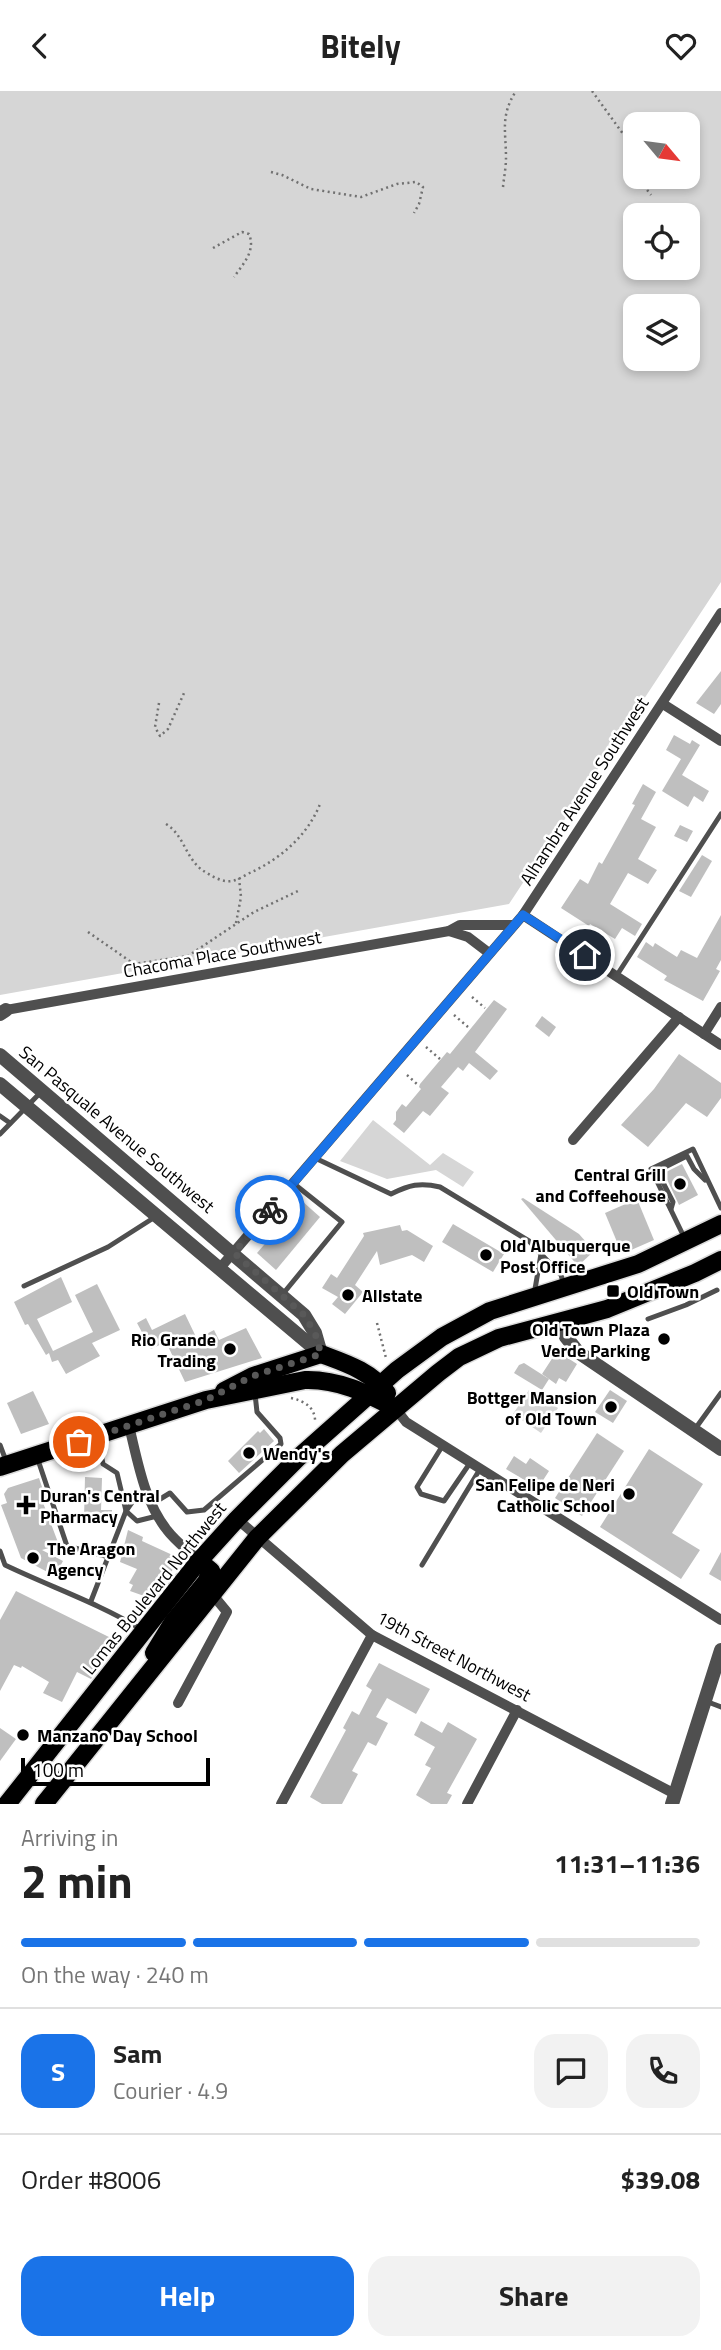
<!DOCTYPE html>
<meta charset="utf-8">
<style>
:root{--surface:#fff;--page:#f2f2f2;--text:#222;--muted:#767676;--line:#e0e0e0;--accent:#1a73e8}
body{margin:0;font-family:"Titillium Web",sans-serif;background:var(--page);color:var(--text);height:100vh;display:flex;flex-direction:column;font-size:26px;white-space:nowrap}
*{box-sizing:border-box;margin:0}
p{font-size:23px;color:var(--muted)}
.icon{flex:none;width:38px;height:38px;fill:none;stroke:currentColor;stroke-width:2;stroke-linecap:round;stroke-linejoin:round}
.map{position:relative;height:1713px;overflow:hidden}
.details{display:flex;flex-direction:column;background:var(--surface);flex:1}
.details>*{flex:none}
.needle{width:46px;rotate:119deg}
.tools{position:absolute;left:623px;top:21px;display:grid;gap:14px}
.tools a{display:grid;place-items:center;width:77px;height:77px;border-radius:14px;background:var(--surface);box-shadow:0 4px 10px #0003;font-size:35px}
.scale{position:absolute;left:21px;bottom:18px;width:189px;box-sizing:border-box;padding-left:7px;border:4px solid #000;border-top:0;font-size:19px;line-height:24px;white-space:nowrap;color:#000;-webkit-text-stroke:5px #fff;paint-order:stroke}
.pin{position:absolute;display:grid;place-items:center;width:60px;height:60px;color:#fff;margin:-30px;border:4px solid #fff;border-radius:50%;box-shadow:0 2px 7px #0007}
.courier{position:absolute;display:grid;place-items:center;width:70px;height:70px;margin:-35px;border:5px solid #1a73e8;border-radius:50%;background:#fff;color:#222;box-shadow:0 2px 9px #0007}
.summary em{font-style:normal;font-weight:700}
.summary div{display:flex;flex-direction:column-reverse}
.summary{display:flex;align-items:center;justify-content:space-between;height:119px;padding:0 21px}
h1{font-size:46px;font-weight:700;line-height:52px}
.bar{display:grid;grid-template-columns:repeat(4,1fr);gap:10px 7px;align-content:center;height:84px;padding:0 21px}
.bar i{height:9px;border-radius:5px;background:var(--line)}
.bar .active{background:var(--accent)}
.bar p{grid-column:span 4}
.line{display:flex;align-items:center;gap:18px;padding:0 21px;border-top:2px solid var(--line)}
.line div{flex:1}
.round{display:grid;place-items:center;flex:none;width:74px;height:74px;border-radius:21px;background:var(--page)}
.primary-button{display:flex;gap:14px;margin-top:auto;padding:14px 21px}
.primary-button a{flex:1;height:80px;border-radius:21px;background:var(--accent);color:#fff;font-size:28px;font-weight:700;line-height:80px;text-align:center}
.primary-button a+a{background:var(--page);color:var(--text)}
header{display:flex;justify-content:space-between;align-items:center;height:91px;padding:0 21px;background:var(--surface);font-size:32px;font-weight:700}
.map>svg:first-child{display:block}
.green{fill:#d6d6d6;fill-rule:evenodd}
.building{fill:#bfbfbf}
.lines{fill:none;stroke-linecap:round;stroke-linejoin:round}
.primary-casing{stroke:#dbdbdb;stroke-width:21}
.path{stroke:#717171;stroke-width:2.5;stroke-dasharray:2 3.5;stroke-linecap:butt}
.service{stroke:#4f4f4f;stroke-width:5}
.minor{stroke:#4f4f4f;stroke-width:10}
.tertiary{stroke:#4f4f4f;stroke-width:14}
.primary{stroke:#000;stroke-width:18}
.done{stroke:#595959;stroke-width:7;stroke-dasharray:0 12.6}
.route{stroke:#1a73e8;stroke-width:9}
.poi-dot{fill:#000;stroke:#fff;stroke-width:2.5}
.labels{text-anchor:middle;dominant-baseline:central;stroke-width:5;stroke-linejoin:round;paint-order:stroke}
.street-label{font-size:18px;fill:#000;stroke:#fff}
.poi-label{font-size:18px;font-weight:bold;fill:#000;stroke:#fff;text-anchor:start}
</style>
<header><svg class="icon" aria-label="back" viewBox="0 0 24 24"><path d="M15 5l-7 7 7 7"/></svg>Bitely<svg class="icon" aria-label="heart" viewBox="0 0 24 24"><path d="M12 20l-8-8c-3-5 5-10 8-4 3-6 11-1 8 4z"/></svg></header>
<div class="map">
<svg width="721" height="1713" viewBox="0 0 721 1713">
<rect width="100%" height="100%" fill="#fff"/>
<g class="green">
<path d="M0 0H721V491L509 813 0 904ZM635 33H688V86H635ZM635 124H688V177H635ZM635 215H688V268H635Z"/>
<path d="M373 1029 430 1074 443 1062 474 1081 463 1096 436 1079 387 1088 340 1070Z"/>
<path d="M529 1299 558 1317 541 1342 513 1323Z"/>
</g>
<g class="building">
<path d="M721 580V613L714 623 696 612Z"/>
<path d="M674 644 690 653 692 649 700 654 682 684 709 700 703 711 694 705 688 716 662 700 681 668 666 659Z"/>
<path d="M643 693 656 701 641 728 656 736 638 768 657 779 648 793 628 782 610 813 642 833 635 845 622 837 615 848 590 833 589 835 561 817 580 788 588 793 599 771 602 773 635 714 632 713Z"/>
<path d="M680 734 693 740 687 751 674 745Z"/>
<path d="M702 764 712 770 691 806 679 800Z"/>
<path d="M721 824V869L716 878 720 880 703 910 664 889 667 885 637 866 646 851 653 856 655 852 677 866 681 859 697 867Z"/>
<path d="M494 909 507 918 475 961 498 980 490 989 469 972 463 980 458 976 441 996 449 1002 430 1025 423 1020 404 1042 393 1033 396 1029V1021L402 1013 406 1016 421 998 419 996 420 993 447 961 450 963Z"/>
<path d="M542 925 556 936 549 946 535 935Z"/>
<path d="M679 963 721 992V1007L707 1026 686 1012 648 1056 621 1034 654 998Z"/>
<path d="M682 1073 698 1104 679 1114 664 1082Z"/>
<path d="M523 1107 579 1143 594 1160 578 1175 521 1108Z"/>
<path d="M637 1108 654 1149 622 1163 605 1122Z"/>
<path d="M302 1110 320 1126 276 1179 257 1162Z"/>
<path d="M453 1133 504 1163 493 1181 442 1151Z"/>
<path d="M400 1134 402 1140 407 1139 433 1155 424 1171 412 1164 380 1174 377 1160 355 1194 363 1201 345 1223 332 1213 338 1206 322 1197 331 1183 337 1187 364 1145 363 1142Z"/>
<path d="M61 1186 72 1211 37 1228 53 1260 93 1241 75 1204 97 1193 120 1239 92 1252 100 1265 66 1283 58 1269 52 1271 49 1262 46 1264 28 1233 25 1234 14 1211Z"/>
<path d="M185 1223 197 1248 214 1239 219 1249 246 1237 262 1267 185 1291 166 1251 151 1258 137 1232 146 1227 152 1239Z"/>
<path d="M557 1260 577 1273 566 1291 559 1287 556 1293 542 1283Z"/>
<path d="M524 1272 549 1288 542 1299 514 1282 519 1274Z"/>
<path d="M610 1299 627 1310 613 1332 595 1321Z"/>
<path d="M33 1300 49 1333 21 1343 7 1312Z"/>
<path d="M264 1338 274 1350 239 1382 228 1370 258 1340 260 1342Z"/>
<path d="M597 1342 624 1360 582 1425 555 1407Z"/>
<path d="M649 1358 703 1393 672 1442 700 1459 681 1488 600 1436Z"/>
<path d="M514 1365 526 1373 530 1367 549 1380 538 1397 506 1378Z"/>
<path d="M85 1386 102 1387 101 1419H112V1429L84 1428Z"/>
<path d="M39 1387 46 1408 42 1409 59 1454 42 1459 63 1470 55 1485 21 1467 1 1414 7 1412 4 1403 8 1397Z"/>
<path d="M128 1439 143 1446 142 1450 179 1467 162 1498 153 1493 147 1506 130 1500 133 1494 129 1492 137 1478 120 1471Z"/>
<path d="M721 1461V1490L709 1483Z"/>
<path d="M16 1500 113 1548 104 1564 108 1566 91 1588 77 1581 62 1611 43 1602 49 1591 22 1575 21 1577 14 1574 0 1600V1529Z"/>
<path d="M379 1572 430 1598 416 1623 387 1607 376 1626 388 1632 376 1655 368 1651 352 1680 358 1683 342 1713H322L310 1706 346 1639 343 1637 352 1620 359 1624 372 1599 366 1595Z"/>
<path d="M421 1630 442 1642 448 1631 477 1648 447 1702 452 1704 447 1713H431L416 1704 431 1677 425 1674 435 1656 414 1644Z"/>
<path d="M0 1637 16 1648 0 1670Z"/>
</g>
<g class="lines">
<g class="primary-casing">
<g id="primary">
<path d="M224 1300 253 1285 321 1263C345 1272 371 1280 387 1302"/>
<path d="M0 1376 206 1309 305 1289C338 1288 366 1302 395 1317"/>
<path d="M154 1562 173 1531 206 1491 211 1480 199 1470"/>
<path d="M7 1713 199 1470 237 1428 299 1366 397 1279 442 1246 490 1220 638 1173 721 1133"/>
<path d="M44 1713 257 1447 342 1363 438 1282 459 1266 499 1247 607 1218 695 1182 721 1169"/>
</g>
</g>
<g class="path">
<path d="M592 0 626 47 635 83"/>
<path d="M271 81 282 84 311 98 361 106 397 93 416 91 423 96 419 113 414 122"/>
<path d="M637 86 651 104"/>
<path d="M503 96C504 86 506 76 506 67 506 40 500 25 516 0"/>
<path d="M213 157 242 141 249 143C256 160 243 173 234 186"/>
<path d="M159 612 155 636 160 645 168 638 184 602"/>
<path d="M166 733C184 744 185 766 202 779 210 784 222 792 232 790 239 789 246 783 252 781 281 767 308 744 320 713"/>
<path d="M236 832 241 806 239 787"/>
<path d="M88 841 134 873 188 865 254 821 300 799"/>
<path d="M472 906 485 917"/>
<path d="M454 924 468 936"/>
<path d="M426 956 440 968"/>
<path d="M407 984 418 994"/>
<path d="M377 1232 386 1267"/>
<path d="M291 1307C305 1310 316 1317 315 1332"/>
</g>
<g class="service">
<path d="M617 884 721 723"/>
<path d="M0 1025 10 1032"/>
<path d="M0 1043 42 1000"/>
<path d="M315 1067 391 1103C409 1094 420 1091 440 1096L529 1150 541 1163"/>
<path d="M671 1118 673 1111 657 1080 687 1065 694 1078 705 1089"/>
<path d="M685 1148 651 1078 693 1058 721 1117"/>
<path d="M24 1195 108 1156 155 1126"/>
<path d="M282 1204 342 1131 293 1092"/>
<path d="M534 1204 541 1163 561 1184 564 1194"/>
<path d="M648 1228 686 1214 717 1199"/>
<path d="M695 1338 721 1302"/>
<path d="M98 1348 103 1373 117 1382 126 1420 137 1430 157 1425"/>
<path d="M0 1354 6 1370"/>
<path d="M443 1354 417 1396 421 1403 444 1410 470 1372"/>
<path d="M37 1366 67 1455 109 1466"/>
<path d="M152 1413 170 1402 187 1421 204 1419 281 1353 280 1347 257 1321 255 1303"/>
<path d="M0 1460 5 1474C51 1496 98 1512 141 1538"/>
<path d="M422 1474 480 1378"/>
<path d="M91 1510 126 1420 133 1410 148 1406"/>
<path d="M708 1611 721 1616"/>
</g>
<g class="minor">
<path d="M663 613 721 650"/>
<path d="M523 824 721 954"/>
<path d="M449 840 468 846 489 862"/>
<path d="M0 920 449 840 460 834H514"/>
<path d="M704 943 721 916"/>
<path d="M573 1049 679 926"/>
<path d="M220 1177 523 824 721 522"/>
<path d="M395 1317 406 1331 721 1529"/>
<path d="M129 1335C138 1371 144 1410 167 1439 176 1451 189 1460 199 1470"/>
<path d="M237 1428 372 1544 675 1703"/>
<path d="M178 1612 227 1521 213 1504"/>
<path d="M281 1713 372 1544"/>
<path d="M467 1713 517 1619"/>
</g>
<g class="tertiary">
<path d="M0 923 6 919"/>
<path d="M0 964 304 1224 315 1242 321 1263"/>
<path d="M0 993 321 1263"/>
<path d="M561 1230 566 1246 578 1261 721 1358"/>
<path d="M672 1713 721 1559"/>
</g>
<use href="#primary" class="primary"/>
</g>
<g class="lines">
<path class="done" d="M79 1351 206 1309 253 1285 321 1263 315 1242 304 1224 234 1162 270 1119"/>
<path class="route" d="M270 1119 523 824 585 864"/>
</g>
<g class="poi-dot">
<circle cx="680" cy="1093" r="7"/>
<circle cx="486" cy="1164" r="7"/>
<rect x="606" y="1193" width="14" height="14" rx="3.5"/>
<circle cx="348" cy="1204" r="7"/>
<circle cx="664" cy="1248" r="7"/>
<circle cx="230" cy="1258" r="7"/>
<circle cx="611" cy="1316" r="7"/>
<circle cx="249" cy="1362" r="7"/>
<circle cx="629" cy="1403" r="7"/>
<path d="M22.5 1403.5h7v7h7v7h-7v7h-7v-7h-7v-7h7z"/>
<circle cx="33" cy="1467" r="7"/>
<circle cx="23" cy="1644" r="7"/>
</g>
<g class="labels">
<g class="street-label">
<text transform="translate(584 700) rotate(-57)">Alhambra Avenue Southwest</text>
<text transform="translate(222 863) rotate(-10)">Chacoma Place Southwest</text>
<text transform="translate(117 1038) rotate(40)">San Pasquale Avenue Southwest</text>
<text transform="translate(154 1497) rotate(-51)">Lomas Boulevard Northwest</text>
<text transform="translate(454 1565) rotate(28)">19th Street Northwest</text>
</g>
<g class="poi-label">
<text x="666" y="1083" text-anchor="end">Central Grill<tspan x="666" dy="21">and Coffeehouse</tspan></text>
<text x="500" y="1154">Old Albuquerque<tspan x="500" dy="21">Post Office</tspan></text>
<text x="627" y="1200">Old Town</text>
<text x="362" y="1204">Allstate</text>
<text x="650" y="1238" text-anchor="end">Old Town Plaza<tspan x="650" dy="21">Verde Parking</tspan></text>
<text x="216" y="1248" text-anchor="end">Rio Grande<tspan x="216" dy="21">Trading</tspan></text>
<text x="597" y="1306" text-anchor="end">Bottger Mansion<tspan x="597" dy="21">of Old Town</tspan></text>
<text x="263" y="1362">Wendy's</text>
<text x="615" y="1393" text-anchor="end">San Felipe de Neri<tspan x="615" dy="21">Catholic School</tspan></text>
<text x="40" y="1404">Duran's Central<tspan x="40" dy="21">Pharmacy</tspan></text>
<text x="47" y="1457">The Aragon<tspan x="47" dy="21">Agency</tspan></text>
<text x="37" y="1644">Manzano Day School</text>
</g>
</g>
</svg>
<div class="tools">
<a><svg class="needle" viewBox="-14 -14 28 28"><path d="M0-13l5 13h-10z" fill="#e53935"/><path d="M0 13l5-13h-10z" fill="#767676"/></svg></a>
<a><svg class="icon" aria-label="locate" viewBox="0 0 24 24"><circle cx="12" cy="12" r="6"/><path d="M12 2v4M12 18v4M2 12h4M18 12h4"/></svg></a>
<a><svg class="icon" aria-label="layers" viewBox="0 0 24 24"><path d="M12 4l9 5-9 5-9-5zM3 14l9 5 9-5"/></svg></a>
</div>
<div class="scale">100 m</div>
<div class="pin" style="left:79px;top:1351px;background:#ea580c"><svg class="icon" aria-label="bag" viewBox="0 0 24 24"><path d="M5 8h14l-1 12H6zM9 8a3 3 0 0 1 6 0"/></svg></div>
<div class="pin" style="left:585px;top:864px;background:#1f2937"><svg class="icon" aria-label="home" viewBox="0 0 24 24"><path d="M3 11l9-7 9 7M6 9v11h12V9"/></svg></div>
<div class="courier" style="left:270px;top:1119px"><svg class="icon" aria-label="bike" viewBox="0 0 24 24"><circle cx="6" cy="16" r="4"/><circle cx="18" cy="16" r="4"/><path d="M6 16l4-8h5l3 8M10 8l3 8H6M13 5h3"/></svg></div>
</div>
<section class="details">
<div class="summary"><div><h1>2 min</h1><p>Arriving in</p></div><em>11:31–11:36</em></div>
<div class="bar"><i class="active"></i><i class="active"></i><i class="active"></i><i></i><p>On the way · 240 m</p></div>
<div class="line" style="height:126px"><b class="round" style="background:var(--accent);color:#fff">S</b><div><b>Sam</b><p>Courier · 4.9</p></div><a class="round"><svg class="icon" aria-label="chat" viewBox="0 0 24 24"><path d="M4 5h16v11H9l-5 4z"/></svg></a><a class="round"><svg class="icon" aria-label="phone" viewBox="0 0 24 24"><path d="M5 4h4l2 5-3 2q2 4 5 5l2-3 5 2v4C11 20 4 13 5 4z"/></svg></a></div>
<div class="line" style="height:91px"><div>Order #8006</div><b>$39.08</b></div>
<div class="primary-button"><a>Help</a><a>Share</a></div>
</section>
